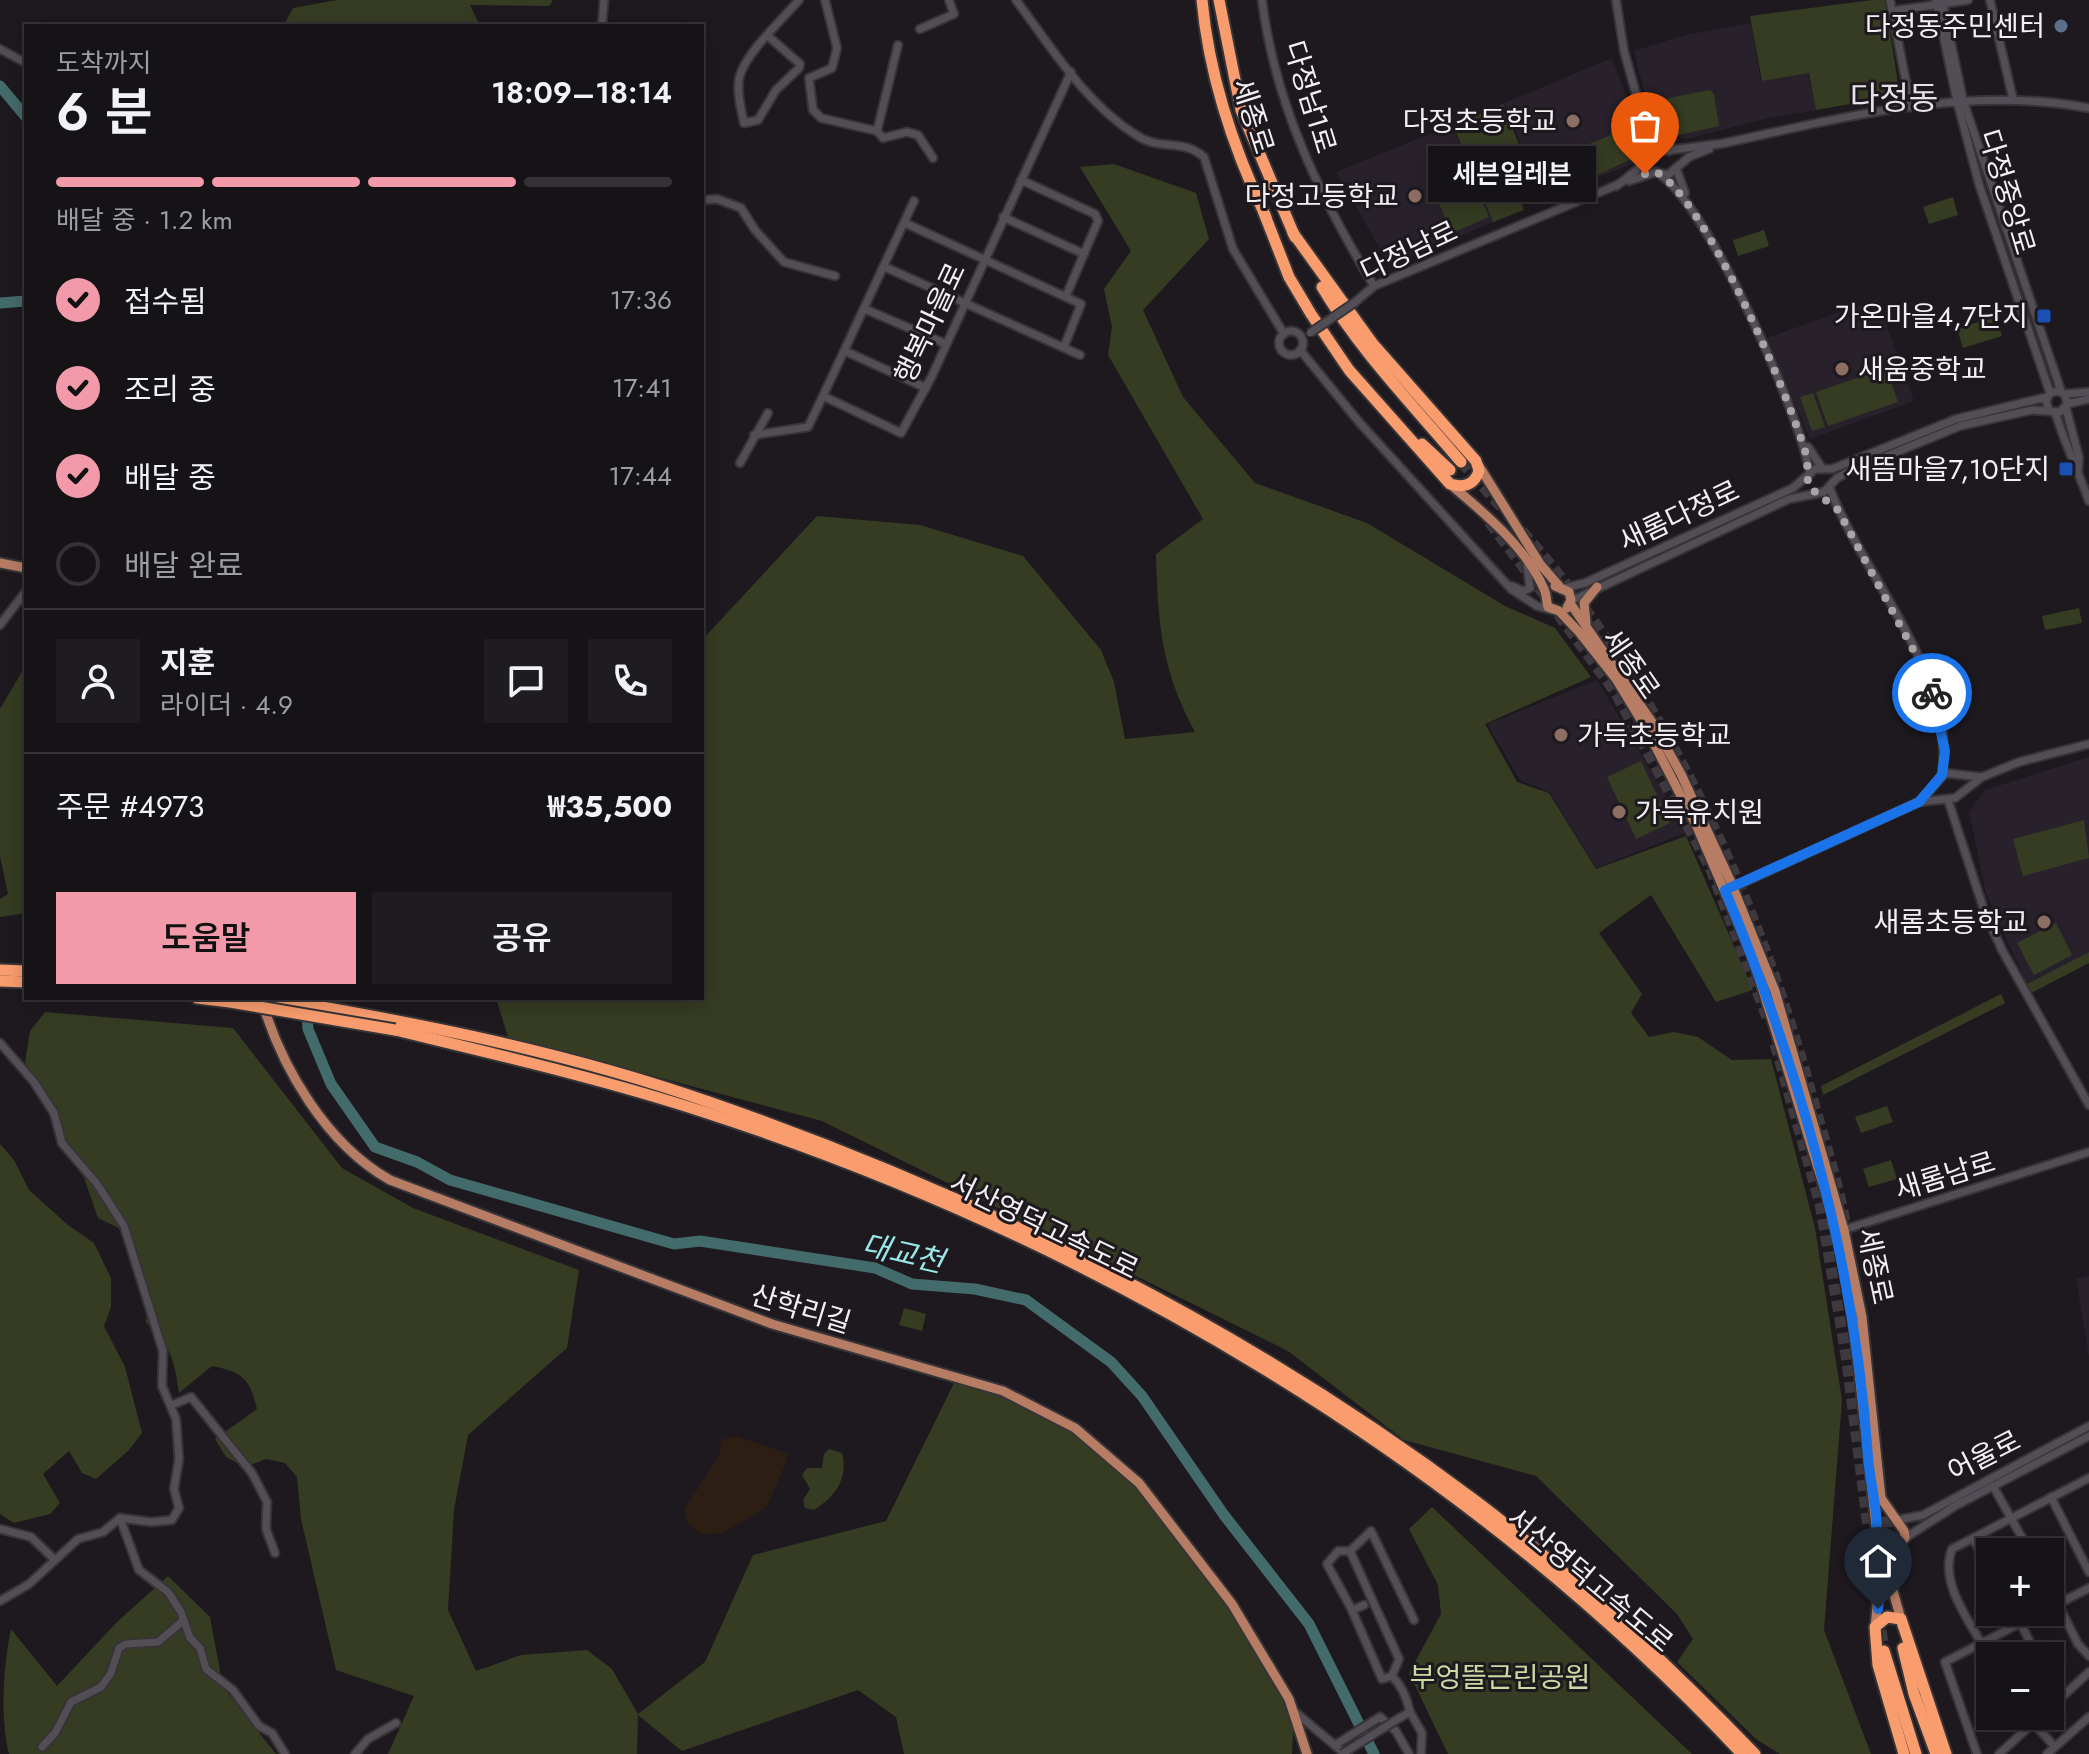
<!DOCTYPE html>
<html lang="ko">
<meta charset="utf-8">
<style>
:root{--surface:#161317;--page:#1f1c20;--text:#f1f3f6;--muted:#9e9ea1;--line:#353236;--accent:#f39aaa}
body{margin:0;font-family:Jost,"Noto Sans KR",sans-serif;background:var(--page);color:var(--text);height:100vh;display:flex;flex-direction:column;font-size:30px;white-space:nowrap}
*{box-sizing:border-box;margin:0}
p{font-size:26px;color:var(--muted)}
.icon{flex:none;width:44px;height:44px;fill:none;stroke:currentColor;stroke-width:2;stroke-linecap:round;stroke-linejoin:round}
.map{position:relative;flex:1;overflow:hidden}
.panel{position:absolute;left:24px;top:24px;width:680px;height:976px;display:flex;flex-direction:column;background:var(--surface);border-radius:0px;box-shadow:0 4px 20px #0003,0 0 0 2px var(--line)}
.panel>*{flex:none}
.controls{position:absolute;left:1976px;top:1538px;display:grid;gap:16px}
.controls a{display:grid;place-items:center;width:88px;height:88px;border-radius:0px;background:var(--surface);box-shadow:0 4px 20px #0003,0 0 0 2px var(--line);font-size:40px}
.pin{position:absolute;display:grid;place-items:center;width:68px;height:68px;color:#fff;margin:-82px -34px;border-radius:50% 50% 50% 0;rotate:-45deg;box-shadow:0 0 8px #0007}
.pin .icon{rotate:45deg}
.courier{position:absolute;display:grid;place-items:center;width:80px;height:80px;margin:-40px;border:6px solid #1a73e8;border-radius:50%;background:#fff;color:#222;box-shadow:0 2px 10px #0007}
.bubble{position:absolute;height:56px;border-radius:0px;background:var(--surface);box-shadow:0 4px 20px #0003,0 0 0 2px var(--line);font-size:26px;font-weight:600;line-height:56px;text-align:center}
.overview em{font-style:normal;font-weight:600}
.overview div{display:flex;flex-direction:column-reverse}
.overview{display:flex;align-items:center;justify-content:space-between;height:136px;padding:0 32px}
h1{font-size:52px;font-weight:600;line-height:60px}
.bar{display:grid;grid-template-columns:repeat(4,1fr);gap:12px 8px;align-content:center;height:96px;padding:0 32px}
.bar i{height:10px;border-radius:6px;background:var(--line)}
.bar .active{background:var(--accent)}
.bar p{grid-column:span 4}
.line{display:flex;align-items:center;gap:20px;padding:0 32px;border-top:2px solid var(--line)}
.line div{flex:1}
.round{display:grid;place-items:center;flex:none;width:84px;height:84px;border-radius:0px;background:var(--page)}
ol{padding:0 32px;list-style:none}
li{display:flex;align-items:center;gap:24px;height:88px}
li p{margin-inline-start:auto}
li .icon{padding:8px;border-radius:50%;background:var(--accent);color:#111;stroke-width:4}
li:last-child{color:var(--muted)}
li i{width:44px;height:44px;border:4px solid var(--line);border-radius:50%}
.button{display:flex;gap:16px;margin-top:auto;padding:16px 32px}
.button a{flex:1;height:92px;border-radius:0px;background:var(--accent);color:#111;font-size:32px;font-weight:600;line-height:92px;text-align:center}
.button a+a{background:var(--page);color:var(--text)}
.map>svg:first-child{display:block}
.built{fill:#28212b}
.industrial{fill:#2d1e14}
.green{fill:#353c22}
.lines{fill:none;stroke-linecap:round;stroke-linejoin:round}
.river{stroke:#446b6c;stroke-width:11}
.highway-tunnel{stroke:#3d393f;stroke-width:11;stroke-dasharray:11 5.5;stroke-linecap:butt}
.minor-casing{stroke:#363437;stroke-width:11}
.major-casing{stroke:#363437;stroke-width:13}
.highway-casing{stroke:#363437;stroke-width:15}
.minor{stroke:#534e55;stroke-width:7}
.major{stroke:#b77d64;stroke-width:9}
.highway{stroke:#f99d6e;stroke-width:11}
.minor-bridge-casing{stroke:#363437;stroke-width:11;stroke-linecap:butt}
.highway-bridge-casing{stroke:#363437;stroke-width:15;stroke-linecap:butt}
.minor-bridge{stroke:#534e55;stroke-width:7}
.highway-bridge{stroke:#f99d6e;stroke-width:11}
.done{stroke:#a8a5a9;stroke-width:8;stroke-dasharray:0 14.4}
.route{stroke:#1a73e8;stroke-width:10}
.service-dot{fill:#5c6f8a;stroke:#1d191f;stroke-width:3}
.education-dot{fill:#8d6e63;stroke:#1d191f;stroke-width:3}
.transit-dot{fill:#1a4fb4;stroke:#1d191f;stroke-width:3}
.labels{text-anchor:middle;dominant-baseline:central;stroke-width:6;stroke-linejoin:round;paint-order:stroke}
.poi-label{font-size:28px;fill:#f3f0f4;stroke:#1d191f;text-anchor:end}
.street-label{font-size:28px;fill:#f3f0f4;stroke:#1d191f}
.park-label{font-size:28px;fill:#cadaa3;stroke:#1d191f}
.water-label{font-size:30px;font-style:italic;fill:#9ae6e8;stroke:#1d191f}
.quarter-label{font-size:32px;fill:#e7e1e9;stroke:#1d191f}
</style>
<div class="map">
<svg width="2089" height="1754" viewBox="0 0 2089 1754">
<rect width="100%" height="100%" fill="#1d191f"/>
<g class="built">
<path d="M1751 23 1761 81 1808 73 1816 110 1768 118 1687 139 1664 134 1644 92 1634 51 1685 35Z"/>
<path d="M1612 58 1642 138 1641 156 1635 163 1553 195 1542 169 1532 172 1504 103Z"/>
<path d="M1452 125 1493 222 1390 266 1336 172Z"/>
<path d="M1877 299 1914 401 1810 439 1767 338Z"/>
<path d="M1597 680 1687 832 1596 868 1550 792 1520 780 1487 724Z"/>
<path d="M2089 757V952L2027 984 1986 893 1969 812 1985 790Z"/>
<path d="M2089 1276V1358L2076 1279Z"/>
</g>
<path class="industrial" d="M735 1436 787 1453 786 1463 766 1508 723 1533 700 1534 688 1523 684 1510 720 1454 721 1440Z"/>
<g class="green">
<path d="M337 0H553L549 6 470 5 480 26H283L293 8Z"/>
<path d="M1872 0H1885L1899 90 1896 96 1816 110 1809 73 1762 81 1750 16Z"/>
<path d="M1710 90 1714 94 1719 126 1674 136 1669 132 1667 122 1671 119 1658 122 1654 101Z"/>
<path d="M1503 104 1530 172 1512 179 1524 210 1493 222 1453 125Z"/>
<path d="M1631 126 1639 146 1636 157 1593 177 1582 152 1585 146Z"/>
<path d="M1463 158 1489 217 1452 233 1426 174Z"/>
<path d="M1114 164 1196 193 1209 239 1143 310 1183 397 1255 483 1367 523 1505 606 1555 628 1591 677 1485 724 1517 782 1549 793 1596 869 1686 836 1753 990 1716 1002 1651 895 1599 933 1642 994 1631 1013 1649 1037 1674 1032 1698 1037 1732 1060 1771 1059 1815 1228 1842 1400 1824 1630 1871 1754H1780L1756 1739 1677 1662 1693 1639 1677 1614 1536 1476 1404 1440 1288 1351 822 1121 508 1037 496 998H702V640L817 516 920 525 1023 556 1101 650 1114 682 1125 739 1195 732C1161 669 1158 624 1156 554L1203 519 1108 355 1112 327 1104 289 1131 251 1080 167Z"/>
<path d="M1953 197 1958 215 1929 224 1923 207Z"/>
<path d="M1764 230 1769 246 1738 256 1733 240Z"/>
<path d="M1996 316 2002 336 1963 348 1957 329Z"/>
<path d="M1886 368 1898 402 1828 426 1816 392Z"/>
<path d="M1813 393 1825 427 1812 431 1800 397Z"/>
<path d="M2079 608 2082 623 2045 630 2042 616Z"/>
<path d="M26 665V913L0 917V899L8 894 0 856V709Z"/>
<path d="M1641 761 1670 823 1636 839 1607 777Z"/>
<path d="M2084 820 2089 858 2023 876 2013 839Z"/>
<path d="M2056 923 2072 955 2034 975 2017 943Z"/>
<path d="M2089 952V963L2031 993 2027 984Z"/>
<path d="M2001 994 2005 1003 1823 1095 1821 1086Z"/>
<path d="M45 1012 233 1028 342 1168 413 1208 579 1270 567 1348 468 1435 454 1510 448 1610 476 1671 521 1655 587 1650 612 1669 638 1714 705 1662 753 1555 886 1521 957 1377 1075 1428 1139 1483 1244 1620 1294 1718 1292 1754H904L896 1717 858 1690 682 1751 638 1715 637 1754H388L414 1696 336 1670 301 1519 297 1477 285 1463 266 1459 245 1467 226 1457 215 1439 257 1409C250 1379 243 1372 212 1366L179 1393C174 1359 171 1346 146 1322L147 1291 131 1234 98 1218 83 1175 58 1144 57 1114 25 1062 30 1031Z"/>
<path d="M1887 1106 1893 1122 1861 1133 1855 1117Z"/>
<path d="M0 1144 14 1160 29 1190 68 1225 94 1243 111 1278V1307L104 1326 125 1367 142 1433 129 1450 96 1479 82 1473 69 1451 43 1474 60 1503 50 1514 14 1523 0 1514Z"/>
<path d="M1891 1160 1897 1179 1869 1187 1863 1169Z"/>
<path d="M904 1308 926 1314 922 1331 899 1325Z"/>
<path d="M829 1449 842 1453C849 1478 835 1497 814 1510L805 1508 803 1500 810 1489 802 1475 807 1468H822L824 1454Z"/>
<path d="M1432 1507 1692 1754H1448L1409 1673 1441 1614 1438 1585 1409 1529Z"/>
<path d="M168 1576 210 1617 223 1687 276 1754H9C0 1718 3 1668 11 1629L57 1686 117 1622Z"/>
</g>
<g class="lines">
<g class="river">
<path d="M0 86 26 117"/>
<path d="M0 303 26 301"/>
<path d="M306 998 308 1029 331 1084 375 1147 417 1162 450 1180 674 1244 700 1241 875 1268 912 1284 975 1289 1026 1300 1111 1362 1142 1396 1224 1515 1309 1624 1374 1754"/>
</g>
<g class="highway-tunnel">
<path d="M1461 462 1503 509"/>
<path d="M1489 522 1546 597"/>
<path d="M1522 531C1663 690 1755 890 1811 1093 1823 1136 1837 1178 1845 1222"/>
<path d="M1558 614 1615 692 1710 867 1768 1020"/>
<path d="M1775 1044 1820 1204 1846 1355 1877 1597"/>
<path d="M1885 1500 1891 1555"/>
<path d="M1879 1614 1884 1651"/>
</g>
<g class="minor-casing">
<g id="minor">
<path d="M825 0 837 48 832 68 809 78 813 110 821 118 877 131"/>
<path d="M1016 0C1051 47 1085 103 1136 135 1159 151 1183 138 1204 157L1233 249 1284 334"/>
<path d="M1262 0C1275 105 1320 197 1374 286"/>
<path d="M1616 0 1624 51 1654 158"/>
<path d="M1890 0 1911 107"/>
<path d="M1936 0 1957 101 1979 184 2050 393"/>
<path d="M1942 0 1963 100 2061 391"/>
<path d="M1990 0 2013 99"/>
<path d="M1892 11 1968 0"/>
<path d="M602 26 604 0"/>
<path d="M920 29 954 14 949 0"/>
<path d="M768 36 800 64 799 68 776 90 758 120 744 123C741 109 737 94 739 80 742 56 783 19 799 0"/>
<path d="M898 45 877 131 883 138 907 132 918 135 933 158"/>
<path d="M0 49 26 63"/>
<path d="M1650 126 1669 151"/>
<path d="M1676 168 1685 193"/>
<path d="M1662 176C1710 211 1800 413 1810 474"/>
<path d="M1021 180 1095 214 1098 221 1066 296"/>
<path d="M1629 181 1656 172 1668 175 1689 157 1709 149"/>
<path d="M1616 186C1627 179 1652 156 1659 152 1663 150 1715 145 1725 143 1845 117 1966 85 2089 108"/>
<path d="M702 200 717 199 741 208 755 230 784 262 835 276"/>
<path d="M1003 217 1084 254"/>
<path d="M905 223 1081 304 1064 347"/>
<path d="M885 267 1080 355"/>
<path d="M1354 303 1374 286 1617 185"/>
<path d="M865 309 946 344"/>
<circle cx="1291" cy="343" r="12"/>
<path d="M1300 350 1359 422 1511 589 1537 606 1552 610"/>
<path d="M845 351 926 388"/>
<path d="M2065 394 2089 392"/>
<path d="M823 396 914 201"/>
<path d="M2067 404 2089 399"/>
<path d="M2066 408 2079 458 2078 470"/>
<path d="M2055 412C2065 444 2078 471 2089 501"/>
<path d="M754 435 808 427 823 396 901 433 932 376 1071 72"/>
<path d="M1808 447 1822 468"/>
<path d="M740 463 768 413"/>
<path d="M1830 489C1864 577 1957 677 1942 775"/>
<path d="M1512 586 1523 591 1530 588 1527 565"/>
<path d="M1564 588 1585 583 1793 488 1815 469H1832L1956 419 2047 397"/>
<path d="M1571 601 1789 499 1824 492 1837 478 1848 472 1960 426 2032 410 2060 412 2067 404 2065 394 2058 391 2050 393 2046 401 2049 410"/>
<path d="M0 625 26 591"/>
<path d="M1948 800 1984 910 2002 950 2089 1105"/>
<path d="M1919 802 1945 773 1980 777"/>
<path d="M1731 888 1919 802 1955 798 1982 777 2019 762 2089 744"/>
<path d="M0 1043 34 1082 54 1113 62 1143 97 1184 124 1226 163 1351 162 1386 176 1419 179 1459 174 1489 179 1508 172 1520 151 1522 120 1518 103 1532 78 1539 29 1584 0 1601"/>
<path d="M1840 1231 2089 1152"/>
<path d="M172 1405 191 1397 252 1473 267 1502 266 1529 275 1553"/>
<path d="M1993 1486 2030 1552"/>
<path d="M2051 1497 2089 1572"/>
<path d="M120 1518 139 1570 168 1592 181 1612 190 1638 200 1648 206 1669 233 1690 259 1726 272 1733 285 1754"/>
<path d="M1898 1520 1923 1515 2089 1426"/>
<path d="M0 1529 31 1537 54 1559"/>
<path d="M1905 1538 1955 1506 2089 1436"/>
<path d="M1973 1539 1990 1569"/>
<path d="M1350 1551 1371 1531 1414 1620"/>
<path d="M2050 1588 2078 1644 2089 1656"/>
<path d="M2050 1608 2089 1588"/>
<path d="M1352 1610 1364 1605"/>
<path d="M2015 1612 2037 1656"/>
<path d="M1990 1658C1974 1627 1938 1585 1952 1549L2089 1478"/>
<path d="M1392 1676 1399 1659 1350 1551H1338L1327 1564 1351 1608 1382 1679 1392 1676C1402 1686 1407 1698 1410 1712"/>
<path d="M2050 1677 2066 1693"/>
<path d="M2050 1708 2089 1672"/>
<path d="M1294 1711 1345 1754"/>
<path d="M2027 1716 2055 1747"/>
<path d="M1401 1717 1410 1712 1422 1733 1421 1754"/>
<path d="M1335 1745 1380 1717 1396 1731 1409 1754"/>
<path d="M42 1747 55 1733 71 1702 101 1687 111 1673 119 1648 126 1644 158 1642 184 1620"/>
<path d="M355 1754 368 1739 396 1723"/>
<path d="M1977 1754 1945 1662 2042 1612"/>
<path d="M1999 1754 2041 1716"/>
<path d="M2047 1754 2089 1717"/>
</g>
</g>
<g class="major-casing">
<g id="major">
<path d="M1479 466 1540 564 1559 586"/>
<path d="M1450 484C1484 513 1526 547 1544 589 1547 595 1546 601 1548 607L1559 611 1579 632 1616 679 1647 730 1697 827 1752 955 1838 1232 1854 1326 1877 1535 1883 1546 1895 1548 1905 1538 1904 1531 1881 1498 1862 1317 1844 1230 1775 991 1730 880 1681 774 1654 725 1570 603"/>
<path d="M0 563 26 568"/>
<path d="M1555 586 1569 592 1571 600 1567 608"/>
<path d="M1586 623 1584 603 1597 587"/>
<path d="M261 998C281 1067 326 1144 390 1180L772 1324 1003 1391 1075 1428 1139 1483 1232 1604 1289 1699 1307 1754"/>
<path d="M1895 1548 1890 1581 1901 1619"/>
<path d="M1875 1627 1883 1546"/>
</g>
</g>
<g class="highway-casing">
<g id="highway">
<path d="M1202 0C1209 76 1233 148 1266 217"/>
<path d="M1219 0 1241 110 1295 237"/>
<path d="M1264 213 1289 277 1311 314 1349 370 1450 484C1464 488 1474 485 1479 471L1476 461 1373 344 1293 233"/>
<path d="M1322 287C1360 351 1413 405 1461 462"/>
<path d="M1422 444 1450 470"/>
<path d="M0 970 26 971"/>
<path d="M0 981 26 982"/>
<path d="M197 998 230 1002"/>
<path d="M270 998C418 1023 567 1052 709 1102 982 1197 1246 1328 1477 1502 1577 1578 1668 1664 1755 1754"/>
<path d="M395 1030C498 1055 603 1079 704 1112 1092 1238 1462 1456 1742 1754"/>
<path d="M1903 1648 1914 1694 1936 1754"/>
<path d="M1884 1651 1916 1754"/>
<path d="M1904 1754 1878 1665 1875 1627 1887 1617 1901 1619 1946 1754"/>
</g>
</g>
<use href="#minor" class="minor"/>
<use href="#major" class="major"/>
<use href="#highway" class="highway"/>
<g class="minor-bridge-casing">
<g id="minor-bridge">
<path d="M1310 333 1354 303"/>
<path d="M1342 1754 1401 1717"/>
</g>
</g>
<g class="highway-bridge-casing">
<path id="highway-bridge" d="M230 1002 395 1030"/>
</g>
<use href="#minor-bridge" class="minor-bridge"/>
<use href="#highway-bridge" class="highway-bridge"/>
</g>
<g class="lines">
<path class="done" d="M1645 174 1656 172C1705 198 1788 394 1805 451 1809 464 1806 475 1809 487L1838 510 1916 655 1932 693"/>
<path class="route" d="M1878 1609 1883 1555 1877 1535C1878 1509 1870 1483 1868 1457 1855 1262 1800 1070 1725 890L1919 802 1942 775 1945 751 1932 693"/>
</g>
<circle class="service-dot" cx="2061" cy="26" r="8"/>
<g class="education-dot">
<circle cx="1573" cy="121" r="8"/>
<circle cx="1415" cy="196" r="8"/>
<circle cx="1842" cy="369" r="8"/>
<circle cx="1561" cy="735" r="8"/>
<circle cx="1619" cy="812" r="8"/>
<circle cx="2044" cy="922" r="8"/>
</g>
<g class="transit-dot">
<rect x="2036" y="308" width="16" height="16" rx="4"/>
<rect x="2058" y="461" width="16" height="16" rx="4"/>
</g>
<g class="labels">
<g class="poi-label">
<text x="2045" y="26">다정동주민센터</text>
<text x="1557" y="121">다정초등학교</text>
<text x="1399" y="196">다정고등학교</text>
<text x="2028" y="316">가온마을4,7단지</text>
<text x="1858" y="369" text-anchor="start">새움중학교</text>
<text x="2050" y="469">새뜸마을7,10단지</text>
<text x="1577" y="735" text-anchor="start">가득초등학교</text>
<text x="1635" y="812" text-anchor="start">가득유치원</text>
<text x="2028" y="922">새롬초등학교</text>
</g>
<g class="street-label">
<text transform="translate(1310 97) rotate(73)">다정남1로</text>
<text transform="translate(1253 116) rotate(72)">세종로</text>
<text transform="translate(2007 192) rotate(73)">다정중앙로</text>
<text transform="translate(1409 251) rotate(-25)">다정남로</text>
<text transform="translate(930 323) rotate(-65)">행복마을로</text>
<text transform="translate(1679 516) rotate(-25)">새롬다정로</text>
<text transform="translate(1631 664) rotate(55)">세종로</text>
<text transform="translate(1945 1176) rotate(-17)">새롬남로</text>
<text transform="translate(1044 1226) rotate(26)">서산영덕고속도로</text>
<text transform="translate(1875 1266) rotate(78)">세종로</text>
<text transform="translate(801 1309) rotate(17)">산학리길</text>
<text transform="translate(1984 1456) rotate(-27)">어울로</text>
<text transform="translate(1590 1580) rotate(40)">서산영덕고속도로</text>
</g>
<g class="park-label">
<text x="1500" y="1677">부엉뜰근린공원</text>
</g>
<g class="water-label">
<text transform="translate(903 1253) rotate(13)">대교천</text>
</g>
<g class="quarter-label">
<text x="1894" y="98">다정동</text>
</g>
</g>
</svg>
<div class="controls">
<a>+</a>
<a>−</a>
</div>
<div class="pin" style="left:1645px;top:174px;background:#ea580c"><svg class="icon" aria-label="bag" viewBox="0 0 24 24"><path d="M5 8h14l-1 12H6zM9 8a3 3 0 0 1 6 0"/></svg></div>
<div class="pin" style="left:1878px;top:1609px;background:#1f2937"><svg class="icon" aria-label="home" viewBox="0 0 24 24"><path d="M3 11l9-7 9 7M6 9v11h12V9"/></svg></div>
<div class="courier" style="left:1932px;top:693px"><svg class="icon" aria-label="bike" viewBox="0 0 24 24"><circle cx="6" cy="16" r="4"/><circle cx="18" cy="16" r="4"/><path d="M6 16l4-8h5l3 8M10 8l3 8H6M13 5h3"/></svg></div>
<div class="bubble" style="left:1428px;top:146px;width:168px">세븐일레븐</div>
<section class="panel">
<div class="overview"><div><h1>6 분</h1><p>도착까지</p></div><em>18:09–18:14</em></div>
<div class="bar"><i class="active"></i><i class="active"></i><i class="active"></i><i></i><p>배달 중 · 1.2 km</p></div>
<ol>
<li><svg class="icon" aria-label="check" viewBox="0 0 24 24"><path d="M5 12l5 5 9-10"/></svg>접수됨<p>17:36</p></li>
<li><svg class="icon" aria-label="check" viewBox="0 0 24 24"><path d="M5 12l5 5 9-10"/></svg>조리 중<p>17:41</p></li>
<li><svg class="icon" aria-label="check" viewBox="0 0 24 24"><path d="M5 12l5 5 9-10"/></svg>배달 중<p>17:44</p></li>
<li><i></i>배달 완료</li>
</ol>
<div class="line" style="height:144px"><a class="round"><svg class="icon" aria-label="person" viewBox="0 0 24 24"><circle cx="12" cy="8" r="4"/><path d="M4 21q1-7 8-7t8 7"/></svg></a><div><b>지훈</b><p>라이더 · 4.9</p></div><a class="round"><svg class="icon" aria-label="chat" viewBox="0 0 24 24"><path d="M4 5h16v11H9l-5 4z"/></svg></a><a class="round"><svg class="icon" aria-label="phone" viewBox="0 0 24 24"><path d="M5 4h4l2 5-3 2q2 4 5 5l2-3 5 2v4C11 20 4 13 5 4z"/></svg></a></div>
<div class="line" style="height:104px"><div>주문 #4973</div><b>₩35,500</b></div>
<div class="button"><a>도움말</a><a>공유</a></div>
</section>
</div>
